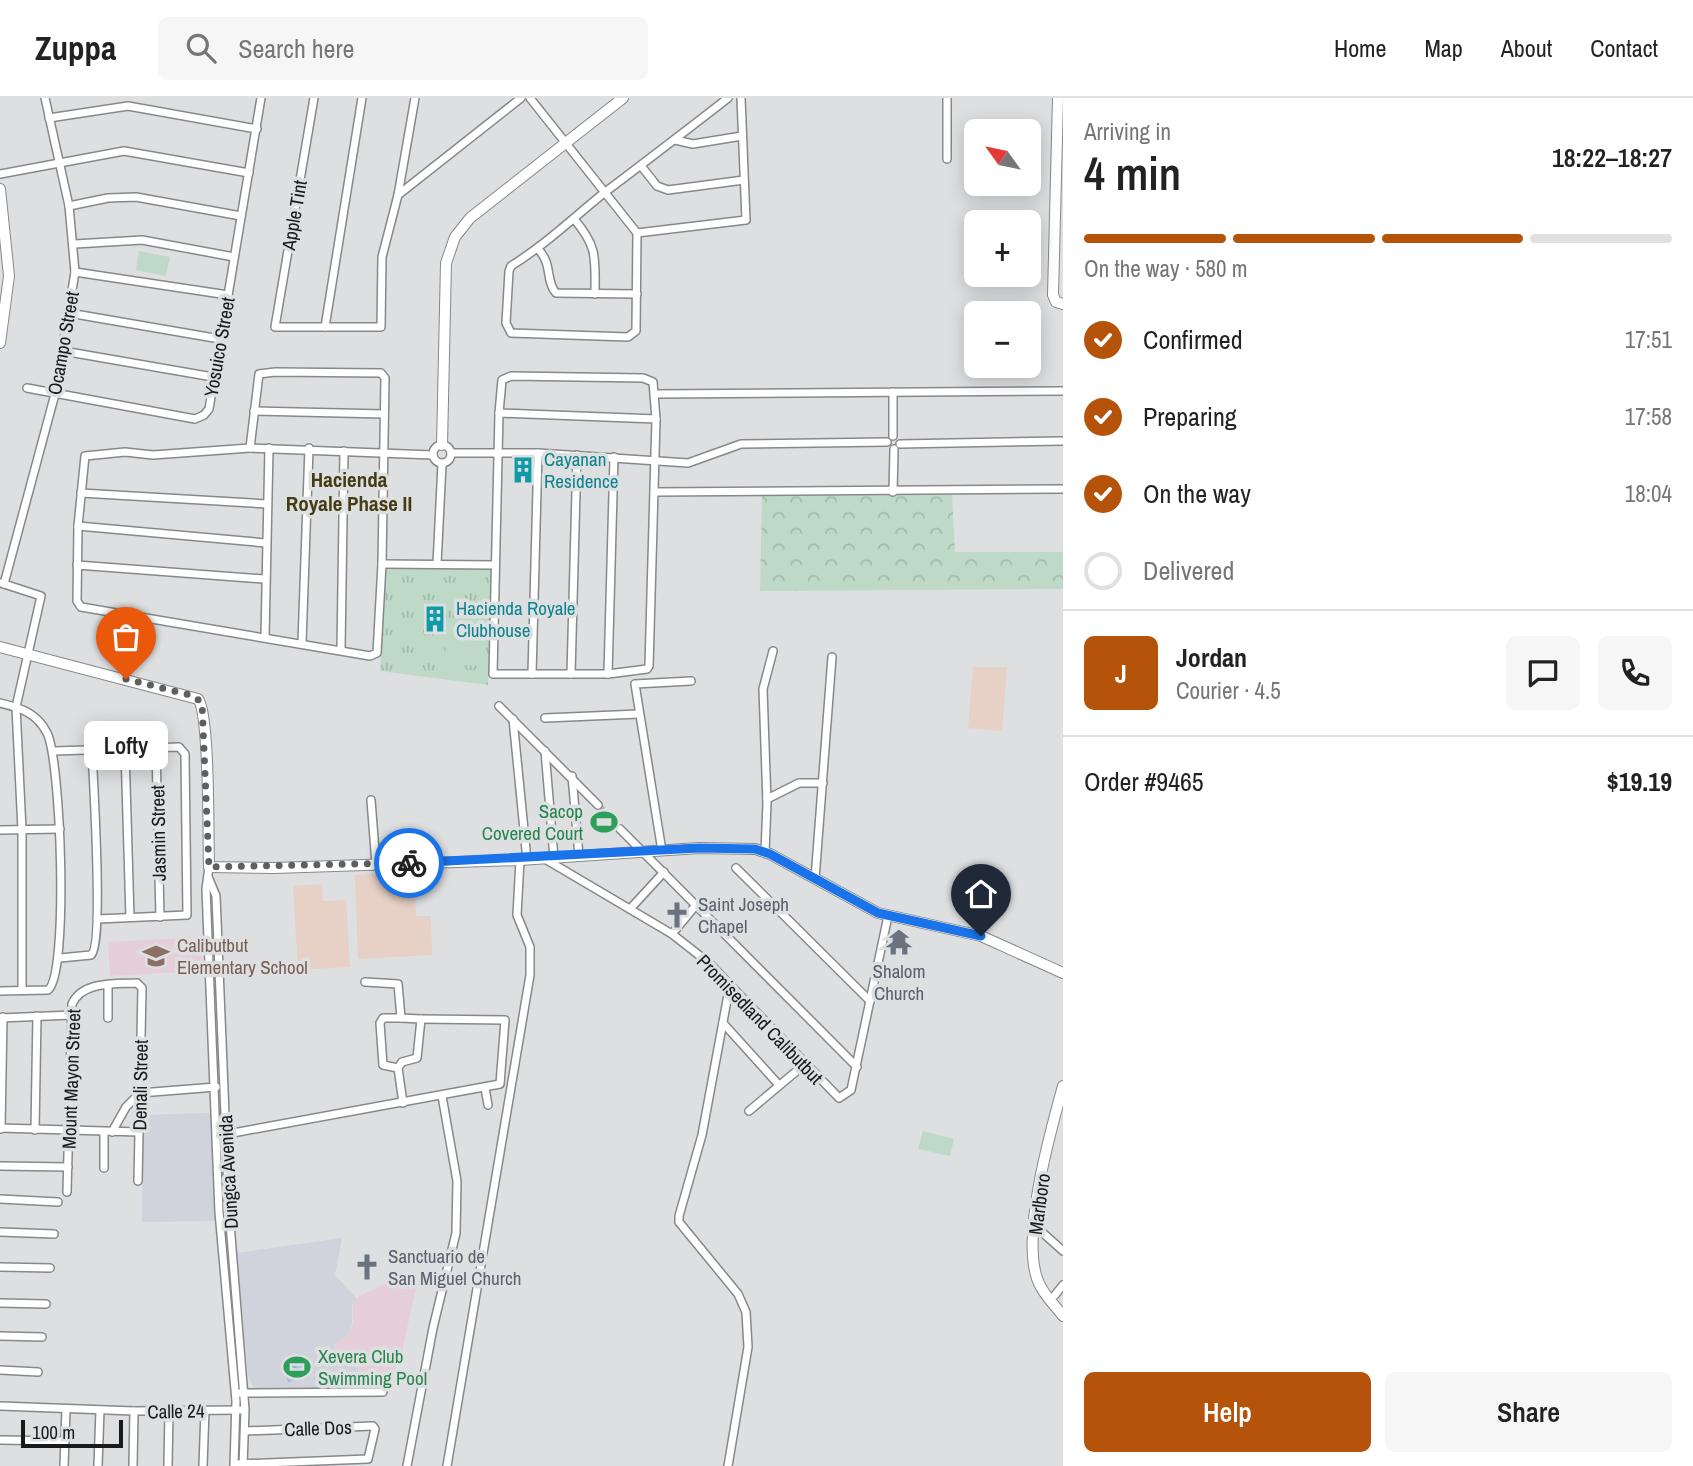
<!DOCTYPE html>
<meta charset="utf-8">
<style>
:root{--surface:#fff;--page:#f6f6f6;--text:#222;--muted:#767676;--line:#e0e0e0;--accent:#b45309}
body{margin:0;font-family:"Archivo Narrow",sans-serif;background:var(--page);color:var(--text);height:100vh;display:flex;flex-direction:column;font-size:26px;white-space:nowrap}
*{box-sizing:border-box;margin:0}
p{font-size:23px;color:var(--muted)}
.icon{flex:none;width:38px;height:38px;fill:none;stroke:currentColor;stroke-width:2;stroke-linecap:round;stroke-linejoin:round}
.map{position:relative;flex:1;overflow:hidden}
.sheet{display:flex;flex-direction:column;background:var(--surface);width:630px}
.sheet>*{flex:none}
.needle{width:46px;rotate:303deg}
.buttons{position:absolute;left:964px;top:21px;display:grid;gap:14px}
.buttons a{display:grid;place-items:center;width:77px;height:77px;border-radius:10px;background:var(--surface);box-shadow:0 4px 18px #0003;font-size:35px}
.scale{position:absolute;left:21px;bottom:18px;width:102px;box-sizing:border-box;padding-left:7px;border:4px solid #1a1a1b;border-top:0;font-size:19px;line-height:24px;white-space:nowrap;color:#1a1a1b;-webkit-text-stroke:5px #dedfe1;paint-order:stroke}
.pin{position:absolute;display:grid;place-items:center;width:60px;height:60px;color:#fff;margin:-72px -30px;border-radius:50% 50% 50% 0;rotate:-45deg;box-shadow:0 0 7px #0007}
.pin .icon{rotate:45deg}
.courier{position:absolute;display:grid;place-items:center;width:70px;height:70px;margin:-35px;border:5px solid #1a73e8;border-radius:50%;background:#fff;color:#222;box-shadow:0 2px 9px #0007}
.bubble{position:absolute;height:49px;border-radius:10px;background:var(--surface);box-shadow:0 4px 18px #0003;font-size:23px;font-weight:600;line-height:49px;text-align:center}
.head em{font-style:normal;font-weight:600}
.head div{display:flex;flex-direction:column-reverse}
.head{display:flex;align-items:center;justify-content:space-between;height:119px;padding:0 21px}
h1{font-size:46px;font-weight:600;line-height:52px}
.bar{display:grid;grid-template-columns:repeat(4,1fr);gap:10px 7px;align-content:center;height:84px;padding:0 21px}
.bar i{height:9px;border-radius:5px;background:var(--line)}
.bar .current{background:var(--accent)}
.bar p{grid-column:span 4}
.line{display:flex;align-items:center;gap:18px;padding:0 21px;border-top:2px solid var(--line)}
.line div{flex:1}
.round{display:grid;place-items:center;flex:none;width:74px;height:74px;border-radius:10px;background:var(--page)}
ol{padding:0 21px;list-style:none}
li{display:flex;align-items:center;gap:21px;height:77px}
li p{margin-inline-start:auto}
li .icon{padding:7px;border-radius:50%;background:var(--accent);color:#fff;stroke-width:4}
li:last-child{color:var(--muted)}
li i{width:38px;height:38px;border:4px solid var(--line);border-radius:50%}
.button{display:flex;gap:14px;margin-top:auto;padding:14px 21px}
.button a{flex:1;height:80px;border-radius:10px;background:var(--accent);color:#fff;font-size:28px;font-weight:600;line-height:80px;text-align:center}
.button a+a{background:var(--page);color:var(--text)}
header{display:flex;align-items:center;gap:42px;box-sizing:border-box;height:98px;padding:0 35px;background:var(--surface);border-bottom:2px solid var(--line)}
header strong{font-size:33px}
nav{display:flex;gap:38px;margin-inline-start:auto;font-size:24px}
.search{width:490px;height:63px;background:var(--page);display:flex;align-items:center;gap:18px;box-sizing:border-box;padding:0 24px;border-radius:10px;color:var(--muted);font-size:26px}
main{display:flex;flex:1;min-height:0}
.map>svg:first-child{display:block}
.built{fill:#d0d2dc}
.industrial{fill:#e7d0c5}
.education{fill:#e5ceda}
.forest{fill:url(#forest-crowns)}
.park{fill:url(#park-tufts)}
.pitch{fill:#bedac6}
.water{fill:url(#water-waves)}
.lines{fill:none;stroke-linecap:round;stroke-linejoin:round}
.street-tunnel{stroke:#b7b8b9;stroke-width:7;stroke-dasharray:7 3.5;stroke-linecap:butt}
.street-casing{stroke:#87888a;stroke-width:10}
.secondary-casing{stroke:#87888a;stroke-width:12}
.street{stroke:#fff;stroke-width:7}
.secondary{stroke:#fff;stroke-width:10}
.done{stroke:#5f5f60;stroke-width:7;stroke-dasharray:0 12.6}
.route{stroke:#1a73e8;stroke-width:9}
.labels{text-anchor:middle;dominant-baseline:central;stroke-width:7;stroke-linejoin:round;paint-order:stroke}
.street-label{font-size:19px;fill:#1a1a1b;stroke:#dedfe1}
.culture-label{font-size:19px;fill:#0d838f;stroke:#dedfe1;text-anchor:start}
.leisure-label{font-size:19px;fill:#27864d;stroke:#dedfe1;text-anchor:end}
.worship-label{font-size:19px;fill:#5b616d;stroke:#dedfe1;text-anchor:start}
.education-label{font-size:19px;fill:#785e54;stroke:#dedfe1;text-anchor:start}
.neighbourhood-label{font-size:21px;font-weight:bold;fill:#443d13;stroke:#dedfe1}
</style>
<header>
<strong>Zuppa</strong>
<div class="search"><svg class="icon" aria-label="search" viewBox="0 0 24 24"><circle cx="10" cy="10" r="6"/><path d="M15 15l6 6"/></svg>Search here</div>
<nav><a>Home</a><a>Map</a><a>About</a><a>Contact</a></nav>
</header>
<main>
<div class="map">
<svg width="1063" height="1368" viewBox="0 0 1063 1368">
<defs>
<pattern id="forest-crowns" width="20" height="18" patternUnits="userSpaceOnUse" patternTransform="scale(1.75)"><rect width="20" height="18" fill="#bedac6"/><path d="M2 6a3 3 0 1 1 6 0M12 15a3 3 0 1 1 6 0" fill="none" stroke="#a3baaa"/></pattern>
<pattern id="park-tufts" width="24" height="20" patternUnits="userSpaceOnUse" patternTransform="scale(1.75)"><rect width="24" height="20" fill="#bedac6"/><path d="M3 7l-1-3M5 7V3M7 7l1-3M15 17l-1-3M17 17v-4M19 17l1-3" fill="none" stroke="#a3baaa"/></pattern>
<pattern id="water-waves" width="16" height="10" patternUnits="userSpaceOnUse" patternTransform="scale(1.75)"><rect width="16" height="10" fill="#aacbde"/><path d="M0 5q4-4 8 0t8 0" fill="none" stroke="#92aebe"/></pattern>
</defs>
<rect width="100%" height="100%" fill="#dedfe1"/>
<g class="built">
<path d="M210 1015 216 1123 142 1124 143 1017Z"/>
<path d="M342 1140 335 1177 358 1202 352 1206V1226L347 1239 334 1247 336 1260 358 1258 359 1277 343 1278V1290H254L248 1277 237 1155Z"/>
</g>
<g class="industrial">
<path d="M973 569H1007L1002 633 968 630Z"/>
<path d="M414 774 416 818H431L432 857 358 861 355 777Z"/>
<path d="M322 786 323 803 346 802 350 869 298 872 293 788Z"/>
</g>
<g class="education">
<path d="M201 839 203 873 110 878 108 844Z"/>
<path d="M419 1176 401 1258 397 1259 395 1276H388L386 1291 343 1290V1278H360L358 1258 336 1259 335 1247 347 1239 353 1226V1206L358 1199 385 1186Z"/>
</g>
<path class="forest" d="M952 397 955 454H1063V491L760 493 762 398Z"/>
<path class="park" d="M385 464 493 467 488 587 380 573Z"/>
<g class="pitch">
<path d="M139 153 170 159 166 178 136 172Z"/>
<path d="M446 547 482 549 481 568 444 566Z"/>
<path d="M923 1033 954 1041 950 1058 918 1051Z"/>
</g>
<path class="water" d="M297 1257 310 1264 311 1274H299L300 1281 288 1284 282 1265Z"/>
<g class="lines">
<path class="street-tunnel" d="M598 707 620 731"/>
<g class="street-casing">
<g id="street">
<path d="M314 0 275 229H381L382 159 398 97 521 0"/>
<path d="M530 0 637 135 636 233 628 239 511 235 506 225 509 173 511 168C545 147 573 120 604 95 645 64 687 32 728 0"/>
<path d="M49 20 128 8 257 31"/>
<path d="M675 42 693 46 742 38"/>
<path d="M947 61V0"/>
<path d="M642 69 657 88 668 92 744 82"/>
<path d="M0 76 124 53 249 75"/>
<path d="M398 97 415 0"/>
<path d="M69 108 108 100 136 99 241 118"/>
<path d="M574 121C598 149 595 160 595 196"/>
<path d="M637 135 746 122 741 0"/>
<path d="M75 146 142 142 234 159"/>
<path d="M538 151C553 166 545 183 556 195L637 196"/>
<path d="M75 174 228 197"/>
<path d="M69 215 220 241"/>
<path d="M325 229 362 0"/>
<path d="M63 253 213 279"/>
<path d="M275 274 381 275 385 280 382 466 377 555 370 558 81 509 77 503 78 428 85 358 125 354 153 357 250 350 259 276Z"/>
<path d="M511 278 643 280 653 284 656 321 649 568 647 571 608 576H493L499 315 502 282Z"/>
<path d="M27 290 195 321 204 317 209 311 261 0"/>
<path d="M656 296 1063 293"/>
<path d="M254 313 384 316"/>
<path d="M499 315 656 321"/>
<path d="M893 338V294"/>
<path d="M900 346 1063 343"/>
<circle cx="442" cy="356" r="9"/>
<path d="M250 350 433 357"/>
<path d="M451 355H538L688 365 741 346 887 344"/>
<path d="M654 394 1063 391"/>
<path d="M893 394 894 351"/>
<path d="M81 395 267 406"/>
<path d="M78 428 266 445"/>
<path d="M382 466 494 467"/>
<path d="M437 466 442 366"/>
<path d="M77 467 264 481"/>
<path d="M1 485 41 498 16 609 22 732V892"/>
<path d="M4 486 55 296 75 174 69 108 45 0"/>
<path d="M265 539 269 350"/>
<path d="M302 544 309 350"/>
<path d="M341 551 344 353"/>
<path d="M532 576 538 355"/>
<path d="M571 576 577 357"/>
<path d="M608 576 614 359"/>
<path d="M0 605C21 610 37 615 47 635 61 662 69 877 48 892L0 893"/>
<path d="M499 608 598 707"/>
<path d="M545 620 639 616"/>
<path d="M513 621 527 762"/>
<path d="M156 651 160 819"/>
<path d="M125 652 130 819"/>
<path d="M54 653 179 649 185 656 187 817 98 821"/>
<path d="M545 653 554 760"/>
<path d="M572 678 579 758"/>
<path d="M767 701 799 685H823"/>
<path d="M371 702 376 766"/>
<path d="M620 731 857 969"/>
<path d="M0 732 60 731"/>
<path d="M662 753 635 586 691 583"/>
<path d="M765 754 767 705 763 591 773 553"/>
<path d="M545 761 672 836 709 865 839 1000 851 992 888 818"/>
<path d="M209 769 206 791 219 1114 236 1303 234 1368"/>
<path d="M736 770 870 903"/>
<path d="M209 781 216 798 229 1113 245 1312 243 1368"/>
<path d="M815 781 832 559"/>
<path d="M630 811 664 774"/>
<path d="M672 836 696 807"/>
<path d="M60 860 91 857C104 847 93 679 92 652"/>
<path d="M365 884 398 886 401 920 421 921 417 960 402 964 398 970 403 1005"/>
<path d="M0 920 72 917"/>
<path d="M108 920V887"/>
<path d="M723 925 779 987"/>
<path d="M398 970 383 967 380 925 383 920H401"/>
<path d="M485 990 488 1007"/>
<path d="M749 1013 805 966"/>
<path d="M0 1030 139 1034"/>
<path d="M1 1031 3 919"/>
<path d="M35 1032 37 918"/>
<path d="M104 1034V1070"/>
<path d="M112 1034 126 1009 140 995 216 989"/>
<path d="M222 1037 500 986 505 922 421 921"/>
<path d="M0 1068 68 1069"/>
<path d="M67 1094 72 906C82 883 115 886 137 885L142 890 138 1083"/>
<path d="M0 1101 58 1104"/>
<path d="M1034 1127 1063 1153"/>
<path d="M0 1134 54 1136"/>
<path d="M0 1169 50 1170"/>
<path d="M1055 1197 1063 1187"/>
<path d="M0 1205 46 1206"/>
<path d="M0 1238 42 1239"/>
<path d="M0 1272 38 1274"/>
<path d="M240 1295 383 1294"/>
<path d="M0 1308 134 1313 241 1312"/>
<path d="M0 1342 65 1343"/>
<path d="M238 1366 368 1361 375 1331 373 1328 245 1333"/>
<path d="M64 1368 66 1311"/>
<path d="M98 1368 100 1312"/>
<path d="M133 1368 134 1313"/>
<path d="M168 1368 169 1313"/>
<path d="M203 1368 205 1312"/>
<path d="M407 1368 433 1230 456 1135 457 1083 442 998"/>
<path d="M447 1368 530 877V849L517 817 520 762"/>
<path d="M728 1368 748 1249 746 1214 738 1196 679 1124V1118L702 1037 730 886"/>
</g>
</g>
<g class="secondary-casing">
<g id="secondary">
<path d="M1058 0 1053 197 1056 204 1063 206"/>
<path d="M0 91 9 178 0 245"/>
<path d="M442 347 446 165 455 139 470 120 623 0"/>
<path d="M0 549 198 601C210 615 208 742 209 769L274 770 520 762 699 750 755 751 770 756 878 815 981 838 1063 875"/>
<path d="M1063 988C1050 1035 1023 1131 1036 1177 1040 1193 1053 1205 1063 1218"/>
</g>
</g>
<use href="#street" class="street"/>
<use href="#secondary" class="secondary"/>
</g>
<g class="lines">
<path class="done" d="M126 581 194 598 202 605 209 769 409 765"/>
<path class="route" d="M409 765 699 750 755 751 770 756 878 815 981 838"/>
</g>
<defs>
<g id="building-bare" transform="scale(2.1)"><path d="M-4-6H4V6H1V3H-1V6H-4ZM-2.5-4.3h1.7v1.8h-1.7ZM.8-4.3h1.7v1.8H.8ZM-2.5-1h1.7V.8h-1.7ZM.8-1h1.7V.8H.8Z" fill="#0f9aa8" stroke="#dedfe1" stroke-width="2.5" paint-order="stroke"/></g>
<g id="stadium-bare" transform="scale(2.1)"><path d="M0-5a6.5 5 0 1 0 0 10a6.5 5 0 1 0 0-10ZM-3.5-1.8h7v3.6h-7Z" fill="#2e9e5b" stroke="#dedfe1" stroke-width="2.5" paint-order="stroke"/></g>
<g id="church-bare" transform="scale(2.1)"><path d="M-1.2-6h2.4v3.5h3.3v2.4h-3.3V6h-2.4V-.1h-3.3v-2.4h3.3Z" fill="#6b7280" stroke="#dedfe1" stroke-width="2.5" paint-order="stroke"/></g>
<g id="temple-bare" transform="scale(2.1)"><path d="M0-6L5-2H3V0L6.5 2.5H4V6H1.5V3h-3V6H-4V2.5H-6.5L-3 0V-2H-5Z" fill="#6b7280" stroke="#dedfe1" stroke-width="2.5" paint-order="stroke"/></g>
<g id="school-bare" transform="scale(2.1)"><path d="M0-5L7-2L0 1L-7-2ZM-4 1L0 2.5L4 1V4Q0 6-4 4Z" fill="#8d6e63" stroke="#dedfe1" stroke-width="2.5" paint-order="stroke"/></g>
</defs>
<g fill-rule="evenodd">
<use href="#building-bare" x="523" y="372"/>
<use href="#building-bare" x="435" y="521"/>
<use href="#stadium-bare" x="604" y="724"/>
<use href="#church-bare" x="677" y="817"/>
<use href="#temple-bare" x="899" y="844"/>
<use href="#school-bare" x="156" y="858"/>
<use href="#church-bare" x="367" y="1169"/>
<use href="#stadium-bare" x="297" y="1269"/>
</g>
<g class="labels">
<g class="street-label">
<text transform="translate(294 117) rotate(-80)">Apple Tint</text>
<text transform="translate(63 245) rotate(-80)">Ocampo Street</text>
<text transform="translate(219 249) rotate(-80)">Yosuico Street</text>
<text transform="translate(158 735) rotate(-91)">Jasmin Street</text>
<text transform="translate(760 921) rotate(46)">Promisedland Calibutbut</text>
<text transform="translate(71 981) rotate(-88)">Mount Mayon Street</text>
<text transform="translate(140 987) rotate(-89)">Denali Street</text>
<text transform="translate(228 1074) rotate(-93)">Dungca Avenida</text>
<text transform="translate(1039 1106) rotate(-82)">Marlboro</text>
<text transform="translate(176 1313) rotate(-1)">Calle 24</text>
<text transform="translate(318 1330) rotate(-2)">Calle Dos</text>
</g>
<g class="culture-label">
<text x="544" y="361">Cayanan<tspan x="544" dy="22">Residence</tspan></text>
<text x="456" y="510">Hacienda Royale<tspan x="456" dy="22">Clubhouse</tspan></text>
</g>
<g class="leisure-label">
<text x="583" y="713">Sacop<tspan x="583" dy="22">Covered Court</tspan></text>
<text x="318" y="1258" text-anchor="start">Xevera Club<tspan x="318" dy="22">Swimming Pool</tspan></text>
</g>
<g class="worship-label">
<text x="698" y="806">Saint Joseph<tspan x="698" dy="22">Chapel</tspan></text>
<text x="899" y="873" text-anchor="middle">Shalom<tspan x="899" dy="22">Church</tspan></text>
<text x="388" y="1158">Sanctuario de<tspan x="388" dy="22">San Miguel Church</tspan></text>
</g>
<g class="education-label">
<text x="177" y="847">Calibutbut<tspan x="177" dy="22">Elementary School</tspan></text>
</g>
<g class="neighbourhood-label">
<text x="349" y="381">Hacienda<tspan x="349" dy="24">Royale Phase II</tspan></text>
</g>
</g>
</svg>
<div class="buttons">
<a><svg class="needle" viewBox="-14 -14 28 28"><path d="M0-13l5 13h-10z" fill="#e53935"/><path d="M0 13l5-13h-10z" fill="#767676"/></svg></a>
<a>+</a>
<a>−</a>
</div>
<div class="scale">100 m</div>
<div class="pin" style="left:126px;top:581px;background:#ea580c"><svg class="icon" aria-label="bag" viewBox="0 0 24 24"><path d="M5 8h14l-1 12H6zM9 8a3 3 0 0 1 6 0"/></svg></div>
<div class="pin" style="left:981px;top:838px;background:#1f2937"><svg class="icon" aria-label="home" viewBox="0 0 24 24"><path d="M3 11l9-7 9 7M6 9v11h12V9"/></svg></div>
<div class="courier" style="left:409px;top:765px"><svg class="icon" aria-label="bike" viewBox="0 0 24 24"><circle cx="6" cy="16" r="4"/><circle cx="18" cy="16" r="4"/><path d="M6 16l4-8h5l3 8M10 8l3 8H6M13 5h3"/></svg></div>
<div class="bubble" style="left:84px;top:623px;width:84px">Lofty</div>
</div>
<section class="sheet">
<div class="head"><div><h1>4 min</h1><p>Arriving in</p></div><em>18:22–18:27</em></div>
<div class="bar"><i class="current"></i><i class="current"></i><i class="current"></i><i></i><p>On the way · 580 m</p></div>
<ol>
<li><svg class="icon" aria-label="check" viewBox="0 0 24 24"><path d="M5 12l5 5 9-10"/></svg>Confirmed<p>17:51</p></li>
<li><svg class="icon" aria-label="check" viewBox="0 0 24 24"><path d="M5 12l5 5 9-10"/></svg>Preparing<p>17:58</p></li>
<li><svg class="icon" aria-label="check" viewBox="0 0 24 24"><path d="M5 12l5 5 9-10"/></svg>On the way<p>18:04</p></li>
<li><i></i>Delivered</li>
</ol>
<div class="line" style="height:126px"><b class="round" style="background:var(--accent);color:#fff">J</b><div><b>Jordan</b><p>Courier · 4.5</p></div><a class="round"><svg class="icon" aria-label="chat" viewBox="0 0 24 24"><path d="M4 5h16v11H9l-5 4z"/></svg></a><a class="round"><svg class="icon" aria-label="phone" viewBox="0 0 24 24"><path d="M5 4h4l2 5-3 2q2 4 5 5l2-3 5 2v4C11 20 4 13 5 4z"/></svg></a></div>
<div class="line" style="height:91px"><div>Order #9465</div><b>$19.19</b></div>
<div class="button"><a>Help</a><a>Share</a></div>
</section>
</main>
